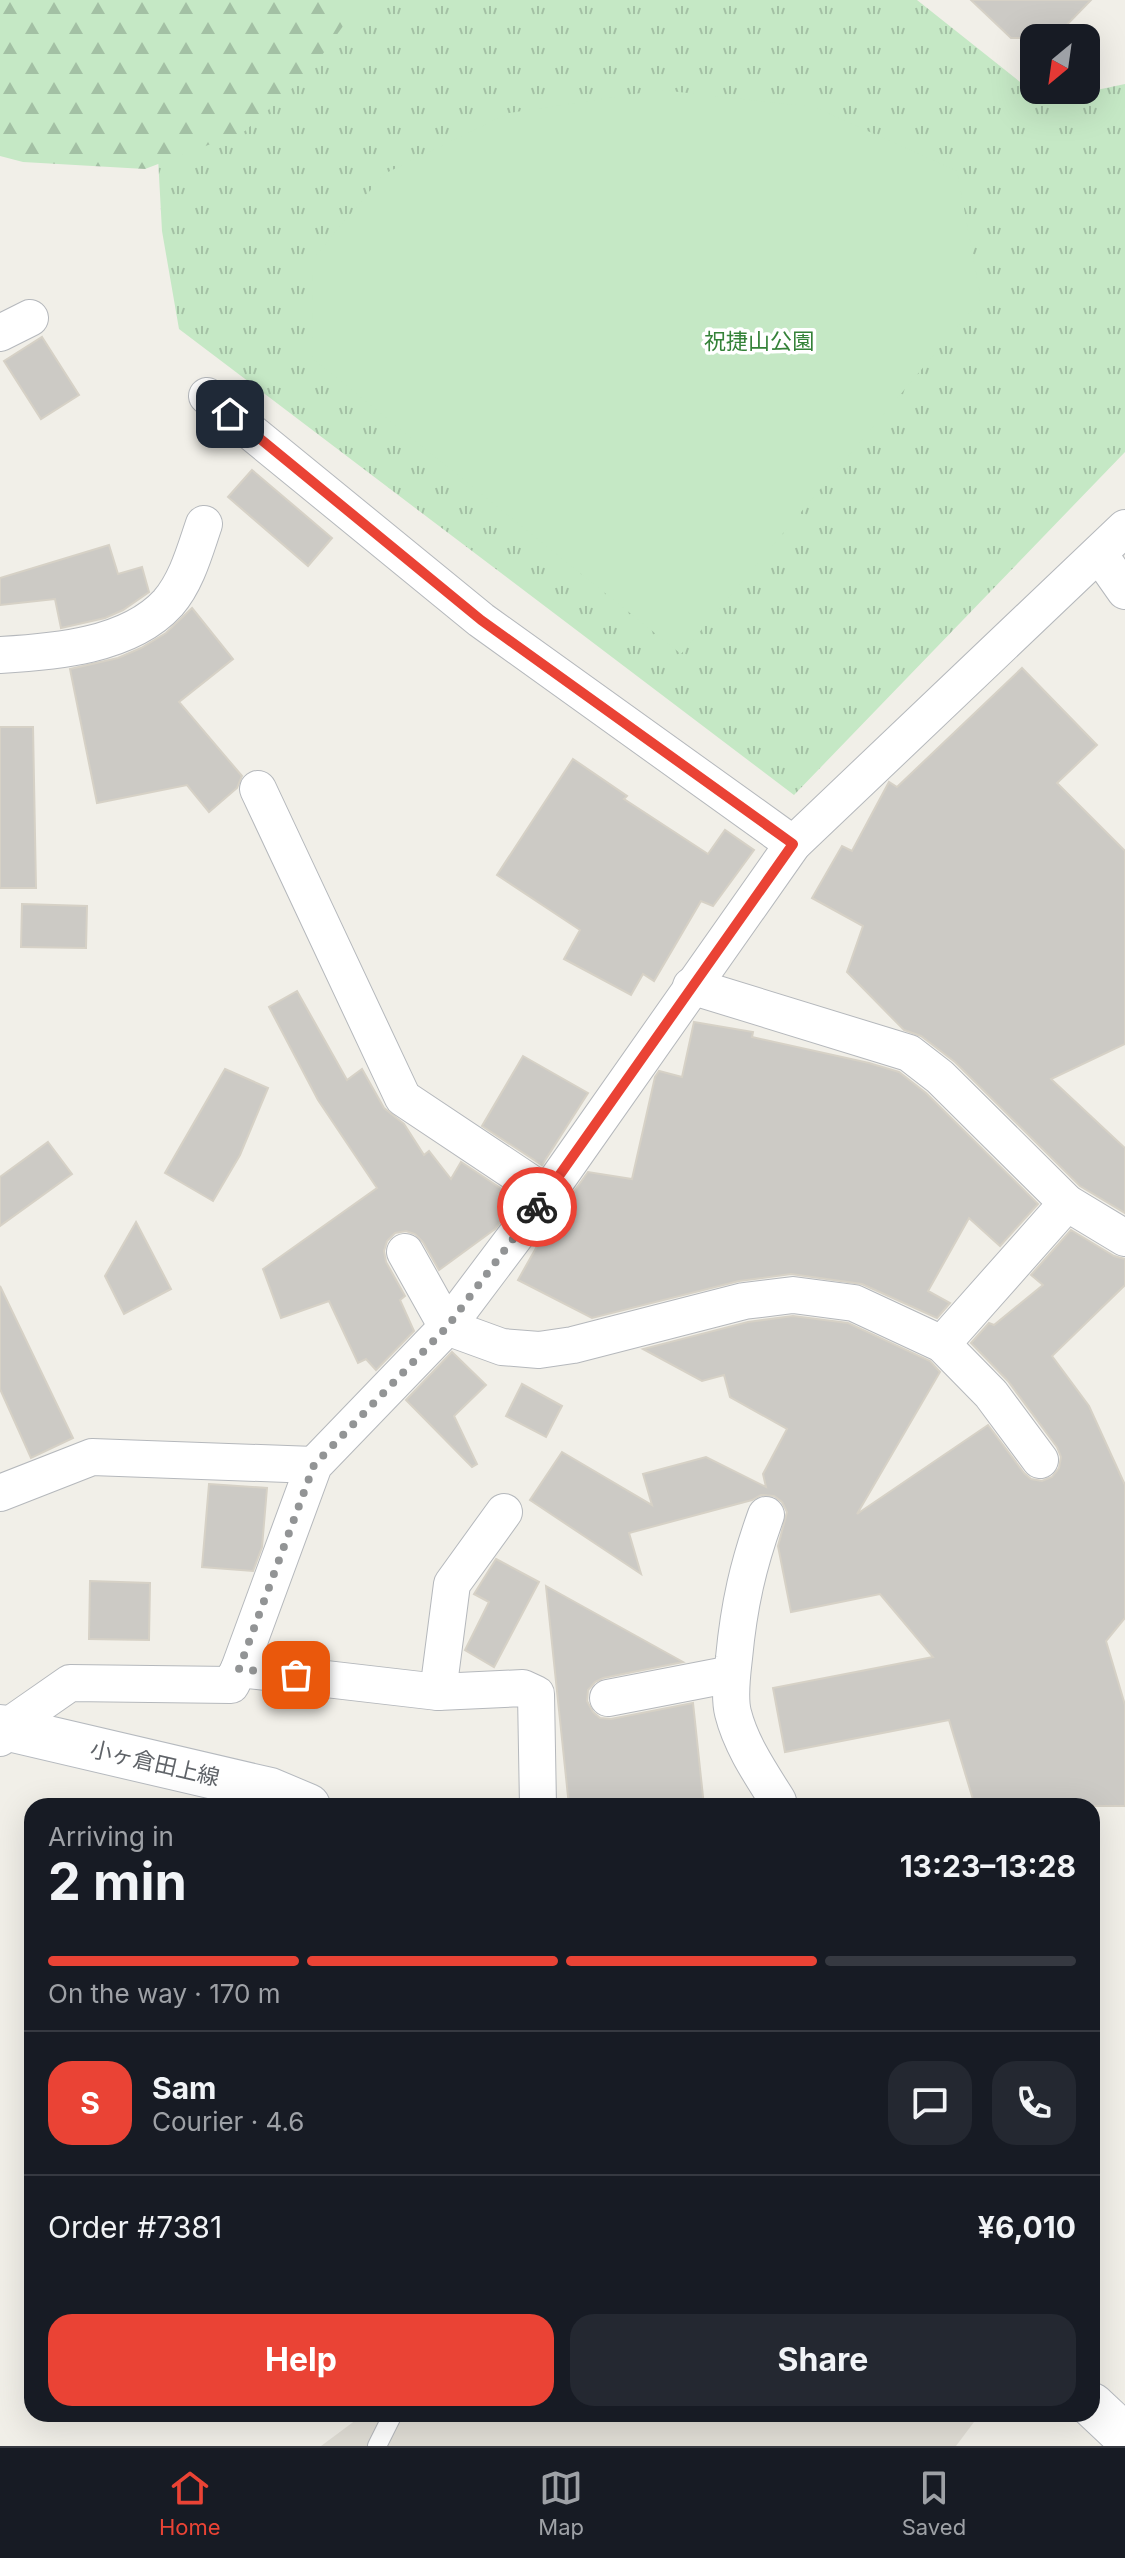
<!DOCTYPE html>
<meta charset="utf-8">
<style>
:root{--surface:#171b24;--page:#242831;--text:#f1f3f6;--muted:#9ea1a6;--line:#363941;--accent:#ea4335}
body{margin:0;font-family:Inter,"Noto Sans JP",sans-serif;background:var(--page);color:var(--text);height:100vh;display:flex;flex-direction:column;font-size:30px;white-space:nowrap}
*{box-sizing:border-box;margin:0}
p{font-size:26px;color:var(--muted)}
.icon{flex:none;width:44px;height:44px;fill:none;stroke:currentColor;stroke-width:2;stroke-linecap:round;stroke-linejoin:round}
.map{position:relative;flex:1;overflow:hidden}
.side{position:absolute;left:24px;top:1798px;width:1076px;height:624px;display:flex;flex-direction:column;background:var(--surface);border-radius:24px;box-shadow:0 8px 32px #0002}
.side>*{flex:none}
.needle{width:52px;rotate:209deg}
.controls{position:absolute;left:1020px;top:24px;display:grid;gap:16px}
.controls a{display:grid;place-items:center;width:80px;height:80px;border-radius:16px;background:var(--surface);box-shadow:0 8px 32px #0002;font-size:40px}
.pin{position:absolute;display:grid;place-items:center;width:68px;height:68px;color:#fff;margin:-34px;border-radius:16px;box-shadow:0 4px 12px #0006}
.courier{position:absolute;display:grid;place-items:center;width:80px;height:80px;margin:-40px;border:6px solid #ea4335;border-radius:50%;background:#fff;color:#222;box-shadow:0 2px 10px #0007}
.overview em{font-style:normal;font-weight:700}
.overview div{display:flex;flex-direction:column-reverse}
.overview{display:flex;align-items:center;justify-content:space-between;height:136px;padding:0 24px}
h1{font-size:52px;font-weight:700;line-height:60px}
.bar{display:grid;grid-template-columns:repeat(4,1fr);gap:12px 8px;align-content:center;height:96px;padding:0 24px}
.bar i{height:10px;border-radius:6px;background:var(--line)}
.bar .current{background:var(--accent)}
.bar p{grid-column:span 4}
.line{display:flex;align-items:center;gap:20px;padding:0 24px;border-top:2px solid var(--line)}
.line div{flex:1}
.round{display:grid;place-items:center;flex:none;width:84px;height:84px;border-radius:24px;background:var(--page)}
.action{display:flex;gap:16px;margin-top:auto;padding:16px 24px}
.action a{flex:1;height:92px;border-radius:24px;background:var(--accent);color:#fff;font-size:32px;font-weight:700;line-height:92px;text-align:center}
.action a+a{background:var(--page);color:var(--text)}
.dock{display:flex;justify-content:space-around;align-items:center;height:112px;border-top:2px solid var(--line);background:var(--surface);font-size:22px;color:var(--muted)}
.dock a{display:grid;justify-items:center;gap:4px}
.dock .current{color:var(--accent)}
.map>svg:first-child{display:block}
.education{fill:#e1ded6}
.grass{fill:url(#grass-tufts)}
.forest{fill:url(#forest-firs)}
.pitch{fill:#c5e8c5}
.building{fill:#cccac5;stroke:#d6d1c6;stroke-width:2}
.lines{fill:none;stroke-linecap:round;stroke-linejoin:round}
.lane-casing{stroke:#b5b8bc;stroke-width:20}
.street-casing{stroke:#b5b8bc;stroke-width:38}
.secondary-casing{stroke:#b6babf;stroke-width:46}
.lane{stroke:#fff;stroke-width:18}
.street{stroke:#fff;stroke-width:36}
.secondary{stroke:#fff;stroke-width:44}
.done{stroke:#929495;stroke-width:8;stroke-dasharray:0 14.4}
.route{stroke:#ea4335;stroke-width:10}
.labels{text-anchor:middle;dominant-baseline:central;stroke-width:7;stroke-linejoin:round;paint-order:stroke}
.park-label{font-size:22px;fill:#348238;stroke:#fff}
.street-label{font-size:22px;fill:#5f6368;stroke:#fff}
</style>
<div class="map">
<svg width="1125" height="2446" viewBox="0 0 1125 2446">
<defs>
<pattern id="grass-tufts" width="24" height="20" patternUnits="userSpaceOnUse" patternTransform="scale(2)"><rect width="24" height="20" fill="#c5e8c5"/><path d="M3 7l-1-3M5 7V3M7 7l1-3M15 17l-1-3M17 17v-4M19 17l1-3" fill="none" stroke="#a3c0a4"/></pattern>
<pattern id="forest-firs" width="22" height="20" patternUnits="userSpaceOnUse" patternTransform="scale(2)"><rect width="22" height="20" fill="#c5e8c5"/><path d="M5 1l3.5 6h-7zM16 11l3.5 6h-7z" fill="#a3c0a4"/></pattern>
</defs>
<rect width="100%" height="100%" fill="#f1efe8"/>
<path class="education" d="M364 2414H980L956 2446H321Z"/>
<path class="grass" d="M180 0H917L1044 101 1125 84V452L794 795 179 329 162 231 151 29Z"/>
<path class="forest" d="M0 0H362L309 73 245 131 145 169 23 162 0 156Z"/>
<path class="pitch" d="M661 90 814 107 957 171 981 299 681 654 313 359 312 260 384 174 509 113Z"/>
<g class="building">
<path d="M971 0H1091L1054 38H1011Z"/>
<path d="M42 337 79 395 41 419 4 361Z"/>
<path d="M252 470 332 538 308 566 228 497Z"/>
<path d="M109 545 118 574 142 567 149 592 123 610 105 618 61 628 55 599 0 605V578Z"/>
<path d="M192 608 233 659 179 702 242 776 237 788 209 812 187 785 97 803 70 669 118 658 141 648 166 633Z"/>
<path d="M1022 668 1097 745 1057 783 1125 851V1044L1051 1079 1125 1148V1213L1080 1186 955 1062 921 1036 904 1030 847 972 863 926 812 898 842 846 852 851 889 782 897 787Z"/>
<path d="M0 727H33L36 888H0Z"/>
<path d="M573 759 627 796 624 799 708 854 725 830 754 850 713 906 701 901 654 981 643 974 631 995 564 959 580 930 497 875Z"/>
<path d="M22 904 87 906 86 948 21 947Z"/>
<path d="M297 991 347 1080 362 1069 384 1108 404 1124 424 1155 429 1151 451 1179 461 1162 517 1199 495 1229 439 1270 423 1242 415 1234 406 1231 395 1233 387 1241 384 1251 386 1262 405 1296 400 1300 414 1331 376 1370 366 1359 358 1363 329 1301 281 1318 263 1269 377 1188 318 1100 269 1007Z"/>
<path d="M694 1022 753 1032 752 1037 869 1063 899 1072 926 1093 1038 1204 1000 1246 969 1218 928 1291 950 1303 937 1318 862 1284 791 1274 739 1281 592 1318 518 1280 545 1232 588 1172 632 1179 655 1077 659 1071 682 1077Z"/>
<path d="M523 1056 588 1093 542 1165 482 1126Z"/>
<path d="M225 1069 268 1088 240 1155 213 1201 165 1173Z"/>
<path d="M48 1142 72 1174 0 1226V1177Z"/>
<path d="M136 1222 171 1289 124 1314 105 1276Z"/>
<path d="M1071 1230 1114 1256 1125 1259V1285L1052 1356 1089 1406 1125 1485V1618L1106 1641 1125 1705V1806H975L949 1720 785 1752 773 1688 933 1657 880 1594 791 1612 778 1546 787 1512 782 1502 774 1496 761 1495 752 1500 629 1533 641 1574 530 1500 562 1452 652 1505 643 1474 706 1457 766 1487 763 1474 787 1429 730 1397 724 1375 702 1381 643 1349 748 1322 793 1316 848 1323 930 1361 940 1372 857 1514 988 1425 1024 1473 1031 1479 1042 1481 1052 1477 1059 1468 1061 1457 1057 1447 1008 1381 971 1343 989 1323 994 1325 1043 1285 1031 1275Z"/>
<path d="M0 1286 73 1438 31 1458 0 1389Z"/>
<path d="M452 1352 486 1385 454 1416 477 1464 472 1467 406 1400Z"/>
<path d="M522 1384 562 1406 546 1437 506 1416Z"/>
<path d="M209 1484 267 1488 262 1547 253 1571 202 1567Z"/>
<path d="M496 1559 539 1582 494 1667 465 1650 489 1602 474 1594Z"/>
<path d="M90 1581 150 1583 149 1640 89 1639Z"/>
<path d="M546 1586 683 1662 603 1678 595 1682 588 1690 587 1701 593 1712 600 1718 611 1719 693 1703 704 1806H569Z"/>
</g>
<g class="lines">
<g class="lane-casing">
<path id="lane" d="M377 2446 393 2414"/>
</g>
<g class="street-casing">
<g id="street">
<path d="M0 333 30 318"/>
<path d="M207 396 481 620 793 844"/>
<path d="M1099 554 1125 591"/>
<path d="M0 655C54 652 129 646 168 603 187 581 195 550 204 524"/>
<path d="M258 789 403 1098 547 1194"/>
<path d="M691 986 909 1053 940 1077 1067 1203 1125 1238"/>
<path d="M405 1252 447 1327 502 1347 539 1350 573 1345 744 1301 793 1295 854 1303 942 1344 991 1394 1040 1460"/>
<path d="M942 1344 1067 1203"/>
<path d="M0 1493 92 1457 314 1465"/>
<path d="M766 1515C748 1565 739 1605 734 1658 732 1675 729 1697 733 1713 741 1745 761 1774 778 1801L779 1806"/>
<path d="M438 1692 452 1584 504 1512"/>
<path d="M608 1698 732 1674"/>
<path d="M0 1738 4 1729 70 1683 231 1685 239 1669"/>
<path d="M538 1806 536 1694 523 1688 438 1692 239 1669 314 1465 447 1327 547 1194 793 844 1125 528"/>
</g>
</g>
<g class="secondary-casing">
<g id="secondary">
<path d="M0 1727 270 1790 308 1806"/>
<path d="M1092 2405 1125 2436"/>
</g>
</g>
<use href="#lane" class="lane"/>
<use href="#street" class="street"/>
<use href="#secondary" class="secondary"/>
</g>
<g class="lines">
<path class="done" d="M296 1675 239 1669 314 1465 447 1327 537 1207"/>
<path class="route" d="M230 414 481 620 793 844 537 1207"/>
</g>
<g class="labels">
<g class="park-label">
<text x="759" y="341">祝捷山公園</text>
</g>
<g class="street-label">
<text transform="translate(155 1763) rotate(13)">小ヶ倉田上線</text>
</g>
</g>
</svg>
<div class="controls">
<a><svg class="needle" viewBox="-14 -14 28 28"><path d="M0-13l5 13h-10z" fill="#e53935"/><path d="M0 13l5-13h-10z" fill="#9ea1a6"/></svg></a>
</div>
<div class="pin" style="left:296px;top:1675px;background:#ea580c"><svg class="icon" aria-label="bag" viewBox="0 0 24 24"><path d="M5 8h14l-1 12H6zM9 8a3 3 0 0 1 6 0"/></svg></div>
<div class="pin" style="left:230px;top:414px;background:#1f2937"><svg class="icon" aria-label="home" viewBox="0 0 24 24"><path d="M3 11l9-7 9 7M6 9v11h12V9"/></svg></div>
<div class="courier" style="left:537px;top:1207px"><svg class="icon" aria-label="bike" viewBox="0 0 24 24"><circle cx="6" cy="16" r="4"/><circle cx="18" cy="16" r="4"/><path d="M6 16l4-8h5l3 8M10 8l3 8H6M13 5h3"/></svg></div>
<section class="side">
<div class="overview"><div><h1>2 min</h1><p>Arriving in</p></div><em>13:23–13:28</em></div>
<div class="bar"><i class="current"></i><i class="current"></i><i class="current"></i><i></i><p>On the way · 170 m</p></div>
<div class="line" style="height:144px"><b class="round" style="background:var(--accent);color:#fff">S</b><div><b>Sam</b><p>Courier · 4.6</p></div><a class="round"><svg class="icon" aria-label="chat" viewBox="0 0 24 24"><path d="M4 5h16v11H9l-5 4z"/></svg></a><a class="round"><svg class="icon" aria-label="phone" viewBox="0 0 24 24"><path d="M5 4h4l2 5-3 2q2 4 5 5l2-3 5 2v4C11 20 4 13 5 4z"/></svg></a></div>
<div class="line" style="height:104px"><div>Order #7381</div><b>¥6,010</b></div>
<div class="action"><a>Help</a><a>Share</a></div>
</section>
</div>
<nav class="dock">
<a class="current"><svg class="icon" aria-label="home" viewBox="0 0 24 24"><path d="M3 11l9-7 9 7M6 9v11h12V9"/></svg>Home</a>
<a><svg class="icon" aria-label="map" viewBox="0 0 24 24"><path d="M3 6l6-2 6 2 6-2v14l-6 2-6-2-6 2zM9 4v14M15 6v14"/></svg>Map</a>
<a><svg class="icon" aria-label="saved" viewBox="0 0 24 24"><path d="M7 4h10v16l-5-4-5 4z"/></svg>Saved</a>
</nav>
